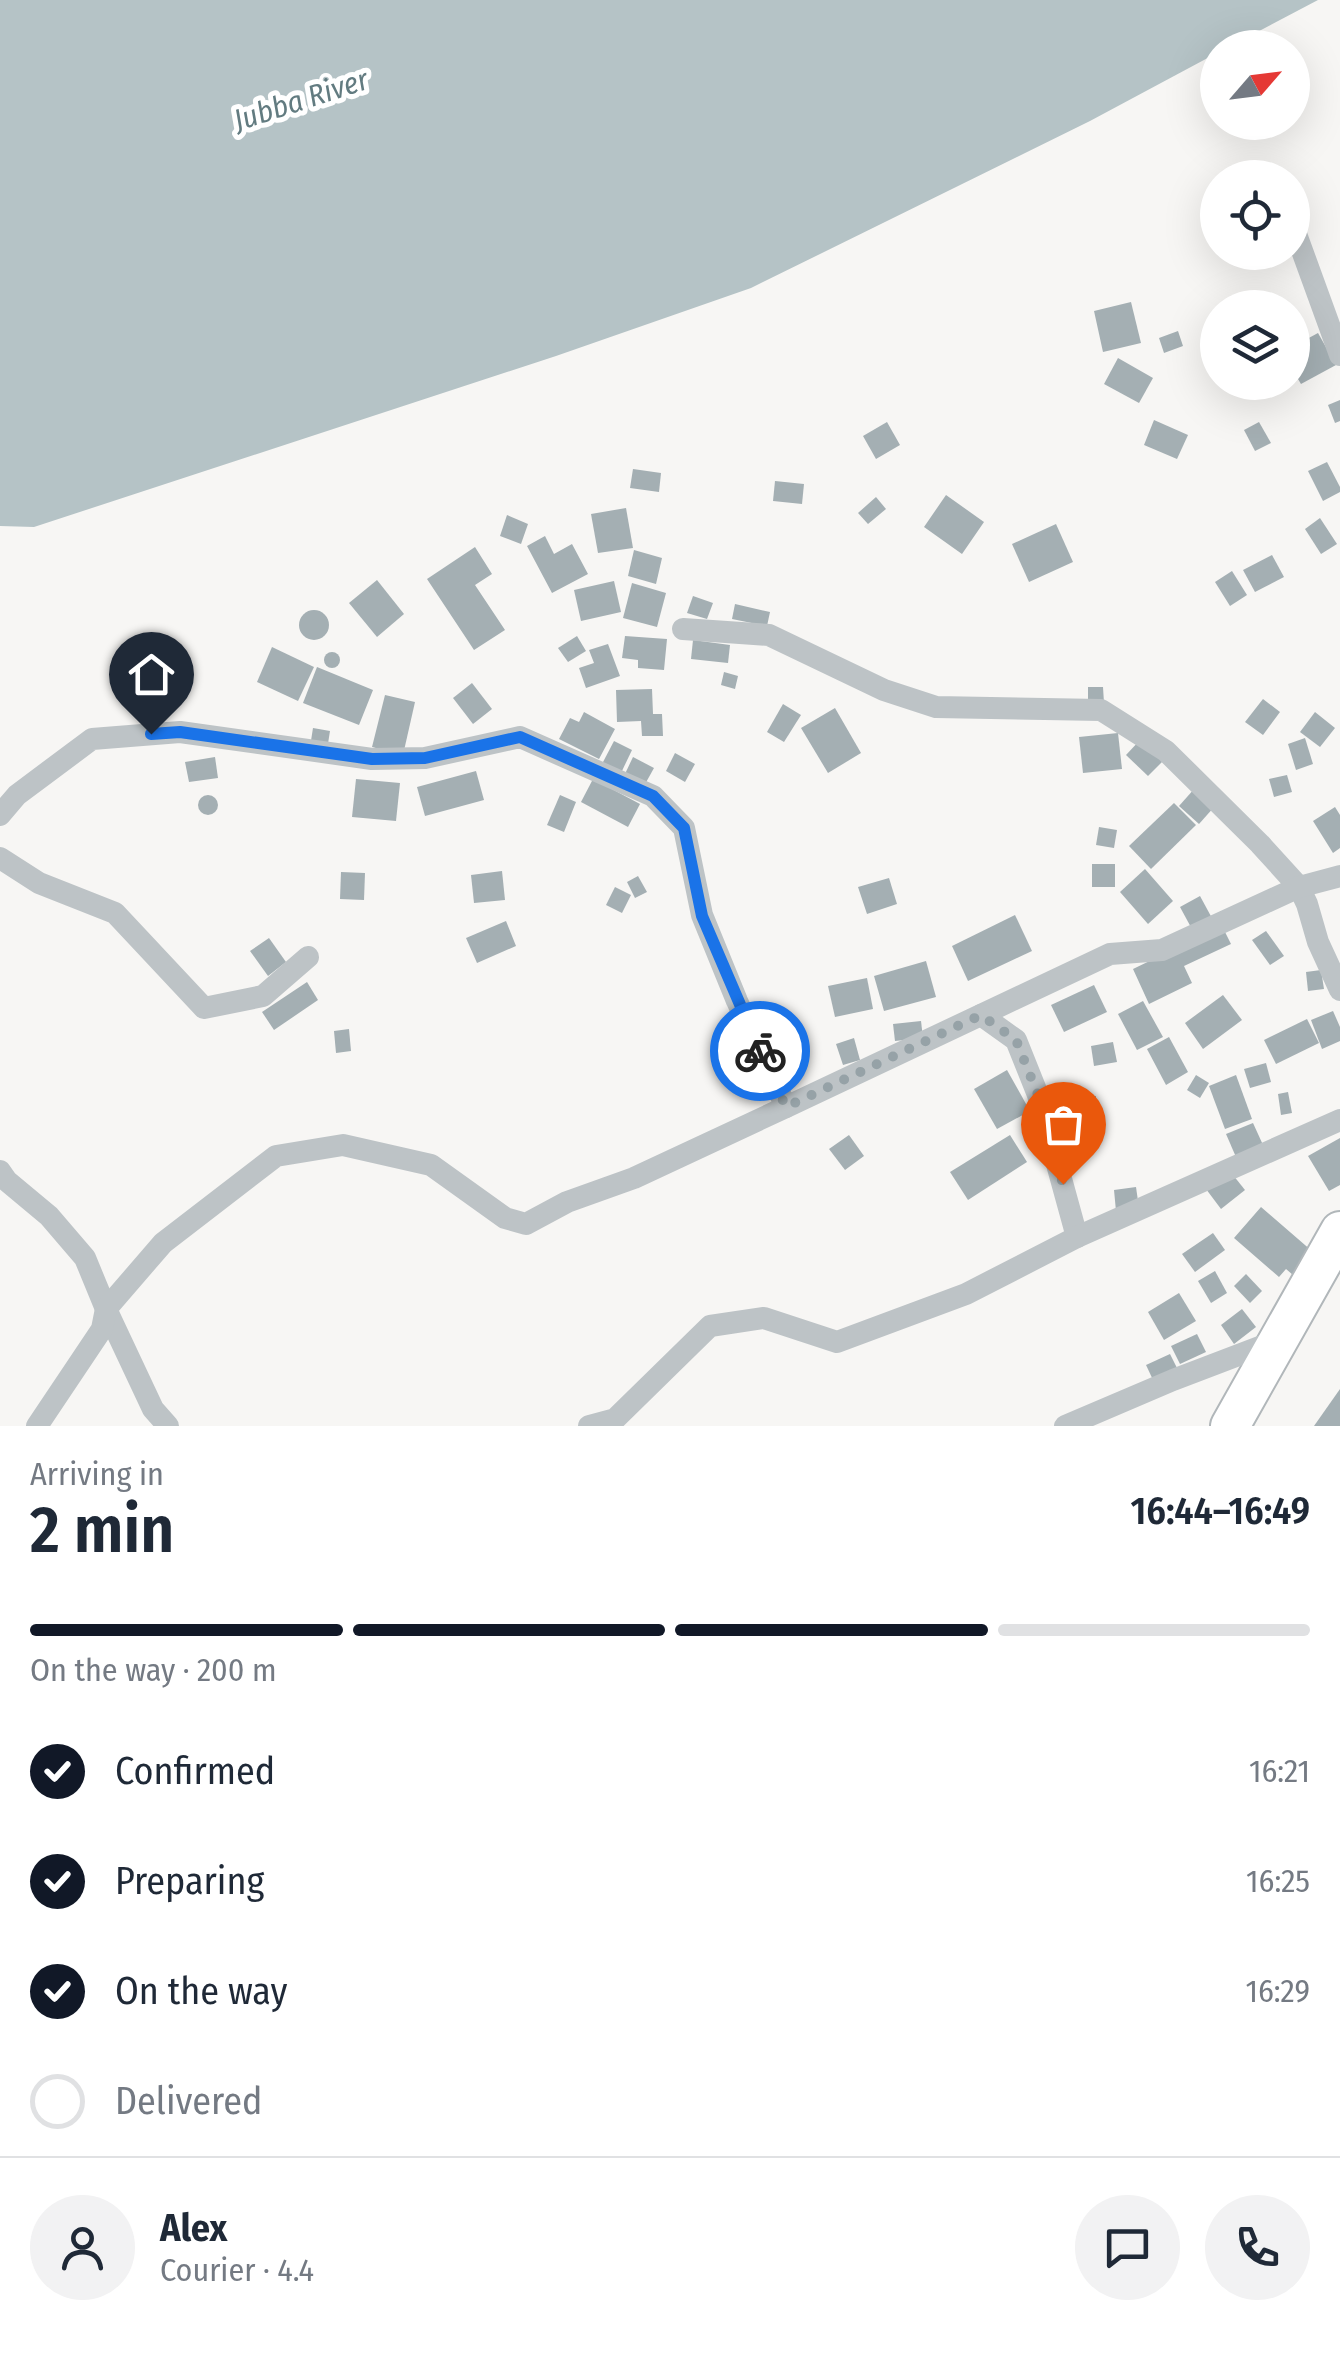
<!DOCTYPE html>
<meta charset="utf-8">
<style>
:root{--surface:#fff;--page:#f2f2f3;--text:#1f2937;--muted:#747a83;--line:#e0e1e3;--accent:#111827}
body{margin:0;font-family:"Fira Sans Condensed",sans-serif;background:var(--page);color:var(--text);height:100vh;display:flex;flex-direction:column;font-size:38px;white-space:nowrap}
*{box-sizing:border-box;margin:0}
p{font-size:32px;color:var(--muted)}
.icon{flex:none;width:55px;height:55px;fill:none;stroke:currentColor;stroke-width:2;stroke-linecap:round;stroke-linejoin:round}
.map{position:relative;height:1426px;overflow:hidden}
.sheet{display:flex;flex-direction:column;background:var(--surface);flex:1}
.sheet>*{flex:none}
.needle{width:65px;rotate:62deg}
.tools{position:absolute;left:1200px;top:30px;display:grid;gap:20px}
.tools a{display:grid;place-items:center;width:110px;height:110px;border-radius:50%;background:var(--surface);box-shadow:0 10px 40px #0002;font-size:50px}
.pin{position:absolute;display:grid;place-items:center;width:85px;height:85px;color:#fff;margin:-102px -42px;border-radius:50% 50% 50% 0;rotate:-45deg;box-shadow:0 0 10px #0007}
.pin .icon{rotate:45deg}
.courier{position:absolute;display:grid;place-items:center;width:100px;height:100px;margin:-50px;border:8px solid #1a73e8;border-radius:50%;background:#fff;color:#222;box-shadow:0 2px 12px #0007}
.head em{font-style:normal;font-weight:600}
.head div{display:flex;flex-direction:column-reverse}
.head{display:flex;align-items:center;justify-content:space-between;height:170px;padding:0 30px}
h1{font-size:65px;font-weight:600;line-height:75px}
.bar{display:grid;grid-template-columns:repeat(4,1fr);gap:15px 10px;align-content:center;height:120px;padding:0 30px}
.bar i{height:12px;border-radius:8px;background:var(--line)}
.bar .active{background:var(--accent)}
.bar p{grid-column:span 4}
.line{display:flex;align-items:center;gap:25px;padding:0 30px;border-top:2px solid var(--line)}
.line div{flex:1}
.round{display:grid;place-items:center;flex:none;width:105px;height:105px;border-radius:52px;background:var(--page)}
ol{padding:0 30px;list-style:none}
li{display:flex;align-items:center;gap:30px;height:110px}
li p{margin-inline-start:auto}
li .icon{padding:10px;border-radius:50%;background:var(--accent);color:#fff;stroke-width:4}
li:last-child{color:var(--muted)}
li i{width:55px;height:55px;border:5px solid var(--line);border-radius:50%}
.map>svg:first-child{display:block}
.water{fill:#b5c3c6}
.building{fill:#a4afb3}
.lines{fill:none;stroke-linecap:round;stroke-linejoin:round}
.primary-casing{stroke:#b1b7ba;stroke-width:42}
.street{stroke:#bdc3c6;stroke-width:22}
.primary{stroke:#fff;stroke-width:38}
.done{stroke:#96a2a7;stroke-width:10;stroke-dasharray:0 18}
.route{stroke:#1a73e8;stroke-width:12}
.labels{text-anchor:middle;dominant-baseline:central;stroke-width:10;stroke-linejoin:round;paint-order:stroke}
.water-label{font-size:30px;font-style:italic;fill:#627b80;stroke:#fff}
</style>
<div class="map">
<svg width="1340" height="1426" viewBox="0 0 1340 1426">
<rect width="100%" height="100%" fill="#f7f6f4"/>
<path class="water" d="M0 0H1318L1229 47 1218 48 1217 53 1090 121 751 288 556 356 34 527 0 526Z"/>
<g class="building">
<path d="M1131 302 1141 343 1103 352 1094 311Z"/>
<path d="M1178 331 1183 346 1164 353 1159 338Z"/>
<path d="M1318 333 1336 365 1301 384 1292 369V347Z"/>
<path d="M1118 358 1153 378 1139 403 1104 384Z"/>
<path d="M1340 400V421L1335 423 1328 405Z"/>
<path d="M1154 420 1188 435 1177 459 1144 445Z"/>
<path d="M887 422 900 445 876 459 863 436Z"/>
<path d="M1259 422 1271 443 1255 451 1244 430Z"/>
<path d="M1327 462 1340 487V492L1323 501 1308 471Z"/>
<path d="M633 469 661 473 659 492 630 488Z"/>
<path d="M775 481 804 484 802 504 773 501Z"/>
<path d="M946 495 984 522 962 554 924 527Z"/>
<path d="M876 497 886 509 868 524 858 513Z"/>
<path d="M626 508 633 548 598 553 591 514Z"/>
<path d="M507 515 528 524 521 544 500 536Z"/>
<path d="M1320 518 1337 544 1321 554 1305 529Z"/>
<path d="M1056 524 1073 562 1029 582 1012 544Z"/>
<path d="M545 536 554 554 572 544 588 574 552 593 527 546Z"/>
<path d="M475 547 492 574 475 585 505 630 474 650 427 579Z"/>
<path d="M634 550 662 558 656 584 628 576Z"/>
<path d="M1272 555 1284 577 1255 592 1243 570Z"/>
<path d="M1232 571 1247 595 1230 606 1215 582Z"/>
<path d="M377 580 404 614 377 637 349 603Z"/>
<path d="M614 581 621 612 581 621 574 590Z"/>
<path d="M632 583 666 593 657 627 623 618Z"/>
<path d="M693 596 713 603 707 619 687 613Z"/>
<path d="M735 604 770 612 767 626 732 619Z"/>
<circle cx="314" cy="625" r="15"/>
<path d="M577 636 586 651 568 662 558 648Z"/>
<path d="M625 636 667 639 664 670 638 668V660L622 658Z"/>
<path d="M693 640 730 645 728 663 691 659Z"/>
<path d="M608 644 620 676 586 688 579 668 594 663 589 650Z"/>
<path d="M272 647 314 667 298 701 257 682Z"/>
<circle cx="332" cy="660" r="8"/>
<path d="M317 667 373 690 359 725 303 703Z"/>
<path d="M724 672 738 676 735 689 721 685Z"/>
<path d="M472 683 492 709 473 724 453 698Z"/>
<path d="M1088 687H1103L1104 703H1088Z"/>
<path d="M652 689 653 714H662L663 736H642L641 721 617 722 616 690Z"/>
<path d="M385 695 415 702 403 755 372 747Z"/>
<path d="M1263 699 1280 712 1263 735 1245 722Z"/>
<path d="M783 704 801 715 784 742 767 732Z"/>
<path d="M835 708 861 753 828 773 801 728Z"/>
<path d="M584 712 615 729 599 759 559 739 570 718 579 722Z"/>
<path d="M1315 712 1335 728 1320 747 1300 732Z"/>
<path d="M313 728 330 731 327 750 310 747Z"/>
<path d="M1118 733 1122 769 1083 773 1079 737Z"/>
<path d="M1305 738 1313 764 1296 770 1288 744Z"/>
<path d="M1141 739 1163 761 1148 776 1126 755Z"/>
<path d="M614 741 632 750 621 773 602 764Z"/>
<path d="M675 753 695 764 685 782 666 771Z"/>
<path d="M215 757 218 778 189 782 185 762Z"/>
<path d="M633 757 654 768 644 786 624 776Z"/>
<path d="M476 771 484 800 425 816 417 787Z"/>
<path d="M1287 775 1292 792 1274 797 1269 779Z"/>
<path d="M356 779 400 783 396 821 352 817Z"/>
<path d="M593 779 640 804 628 827 581 802Z"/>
<path d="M1195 788 1215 806 1199 824 1179 806Z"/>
<circle cx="208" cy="805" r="10"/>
<path d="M560 795 576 802 564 832 547 825Z"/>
<path d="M1174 803 1196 825 1151 869 1129 846Z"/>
<path d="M1335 807 1340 815V848L1333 853 1313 821Z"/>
<path d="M1099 827 1117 830 1114 848 1096 845Z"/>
<rect x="1092" y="864" width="23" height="23"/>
<path d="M1145 869 1173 901 1148 924 1120 892Z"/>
<path d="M502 871 505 900 474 903 471 875Z"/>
<path d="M341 872 365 873 364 900 340 899Z"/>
<path d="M638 876 647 892 635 898 627 882Z"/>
<path d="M889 878 897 904 867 914 858 887Z"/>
<path d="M615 887 631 895 622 913 606 905Z"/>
<path d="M1200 896 1213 920 1193 931 1180 907Z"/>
<path d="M1015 915 1032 951 968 981 952 946Z"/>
<path d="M506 921 516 946 477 963 466 938Z"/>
<path d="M1222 926 1231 944 1184 966 1192 983 1149 1004 1133 969Z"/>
<path d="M1266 931 1284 956 1270 965 1252 940Z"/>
<path d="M269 938 286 962 268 976 250 951Z"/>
<path d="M926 961 936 997 884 1011 874 976Z"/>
<path d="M1321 970 1324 989 1308 991 1306 972Z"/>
<path d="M867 978 873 1009 835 1017 828 986Z"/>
<path d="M307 982 318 1000 274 1030 262 1012Z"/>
<path d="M1094 985 1107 1012 1064 1032 1051 1005Z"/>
<path d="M1223 995 1242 1020 1203 1049 1185 1023Z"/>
<path d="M1143 1001 1163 1037 1137 1050 1118 1014Z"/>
<path d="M1333 1011 1340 1027V1041L1322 1049 1311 1020Z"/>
<path d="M1307 1019 1319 1043 1276 1064 1264 1040Z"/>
<path d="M921 1021 923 1038 895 1041 893 1024Z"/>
<path d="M349 1029 351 1051 336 1053 334 1031Z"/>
<path d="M1169 1037 1188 1072 1166 1085 1147 1049Z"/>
<path d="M854 1038 860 1060 843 1065 836 1044Z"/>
<path d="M1113 1042 1117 1062 1094 1066 1091 1046Z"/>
<path d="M1266 1063 1271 1082 1250 1088 1244 1069Z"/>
<path d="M1007 1070 1030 1111 997 1129 974 1089Z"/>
<path d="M1196 1075 1209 1083 1200 1098 1187 1090Z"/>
<path d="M1236 1075 1252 1119 1225 1129 1209 1086Z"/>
<path d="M1288 1092 1292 1113 1281 1115 1278 1094Z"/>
<path d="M1067 1096H1096V1129L1067 1128Z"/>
<path d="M1253 1123 1263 1145 1236 1157 1226 1134Z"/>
<path d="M849 1135 864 1156 845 1170 829 1149Z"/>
<path d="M1010 1135 1027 1162 968 1200 950 1172Z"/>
<path d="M1340 1138V1185L1329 1191 1308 1156Z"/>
<path d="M1229 1170 1245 1190 1221 1209 1206 1189Z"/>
<path d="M1136 1187 1139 1208 1116 1211 1114 1190Z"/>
<path d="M1261 1207 1320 1258 1300 1281 1286 1269 1279 1277 1234 1238Z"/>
<path d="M1213 1233 1225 1250 1195 1272 1182 1254Z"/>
<path d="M1215 1271 1227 1293 1211 1303 1198 1281Z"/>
<path d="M1246 1274 1262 1291 1250 1303 1234 1286Z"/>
<path d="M1179 1293 1196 1321 1164 1340 1148 1312Z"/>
<path d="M1242 1309 1256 1327 1234 1344 1221 1325Z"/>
<path d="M1197 1334 1206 1352 1180 1364 1171 1346Z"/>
<path d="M1170 1354 1178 1370 1154 1382 1146 1365Z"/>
<path d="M1340 1389V1426H1314Z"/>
</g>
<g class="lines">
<g class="primary-casing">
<path id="primary" d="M1230 1426 1340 1231"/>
</g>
<g class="street">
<path d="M1292 223 1340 355"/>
<path d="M683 629 769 635 884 690 936 707 1101 710 1166 751 1260 844 1299 887 1307 904 1318 942 1340 990"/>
<path d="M0 815 17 795 92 739 180 732 372 759 425 758 520 737 653 796 684 828 702 915 737 1001 786 1107 1110 954 1162 950 1299 887 1340 876"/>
<path d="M0 858 39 883 115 913 204 1008 263 996 308 957"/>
<path d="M981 1015 1016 1040 1038 1095 1077 1237"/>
<path d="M0 1171 7 1181 49 1216 85 1258 106 1309 153 1409 168 1426"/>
<path d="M37 1426 102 1329 106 1309 163 1243 276 1156 343 1145 431 1165 505 1218 526 1224 567 1202 634 1178 786 1107"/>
<path d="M589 1426 615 1419 710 1326 764 1318 837 1342 966 1294 1077 1237 1340 1120"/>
<path d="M1065 1426 1173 1380 1278 1340"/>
</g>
<use href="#primary" class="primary"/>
</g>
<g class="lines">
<path class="done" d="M760 1051 786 1107 981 1015 1016 1040 1038 1095 1063 1184"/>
<path class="route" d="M151 734 180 732 372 759 425 758 520 737 653 796 684 828 702 916 760 1051"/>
</g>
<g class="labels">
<g class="water-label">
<text transform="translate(301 100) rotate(-18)">Jubba River</text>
</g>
</g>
</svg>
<div class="tools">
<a><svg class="needle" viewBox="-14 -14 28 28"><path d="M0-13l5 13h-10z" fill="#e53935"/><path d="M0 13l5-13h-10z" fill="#747a83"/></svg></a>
<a><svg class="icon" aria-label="locate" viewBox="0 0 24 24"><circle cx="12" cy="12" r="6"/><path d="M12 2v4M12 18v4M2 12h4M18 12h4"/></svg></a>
<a><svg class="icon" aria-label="layers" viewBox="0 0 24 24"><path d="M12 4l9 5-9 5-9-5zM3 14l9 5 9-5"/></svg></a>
</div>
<div class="pin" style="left:1063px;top:1184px;background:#ea580c"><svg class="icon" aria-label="bag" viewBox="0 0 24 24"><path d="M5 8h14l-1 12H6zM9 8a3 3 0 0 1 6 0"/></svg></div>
<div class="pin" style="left:151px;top:734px;background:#1f2937"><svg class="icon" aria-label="home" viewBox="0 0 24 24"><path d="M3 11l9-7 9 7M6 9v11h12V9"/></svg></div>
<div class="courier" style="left:760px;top:1051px"><svg class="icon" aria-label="bike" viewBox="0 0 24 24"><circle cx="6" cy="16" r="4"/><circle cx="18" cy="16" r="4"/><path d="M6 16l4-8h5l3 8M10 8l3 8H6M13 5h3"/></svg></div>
</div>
<section class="sheet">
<div class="head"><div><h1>2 min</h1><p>Arriving in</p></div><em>16:44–16:49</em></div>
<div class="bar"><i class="active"></i><i class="active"></i><i class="active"></i><i></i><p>On the way · 200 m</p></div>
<ol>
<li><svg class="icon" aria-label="check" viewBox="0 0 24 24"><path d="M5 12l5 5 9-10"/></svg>Confirmed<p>16:21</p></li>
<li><svg class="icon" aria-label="check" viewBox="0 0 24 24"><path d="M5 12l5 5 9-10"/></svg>Preparing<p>16:25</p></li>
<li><svg class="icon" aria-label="check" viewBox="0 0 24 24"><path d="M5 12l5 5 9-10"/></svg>On the way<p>16:29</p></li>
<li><i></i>Delivered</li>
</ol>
<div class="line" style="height:180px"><a class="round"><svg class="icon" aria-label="person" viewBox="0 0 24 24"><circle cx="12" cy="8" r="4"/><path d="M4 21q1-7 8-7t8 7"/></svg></a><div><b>Alex</b><p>Courier · 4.4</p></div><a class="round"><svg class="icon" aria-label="chat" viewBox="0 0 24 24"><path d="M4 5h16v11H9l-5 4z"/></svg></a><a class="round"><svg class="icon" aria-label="phone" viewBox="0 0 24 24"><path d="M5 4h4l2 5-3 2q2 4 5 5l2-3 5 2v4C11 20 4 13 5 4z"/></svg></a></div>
</section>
